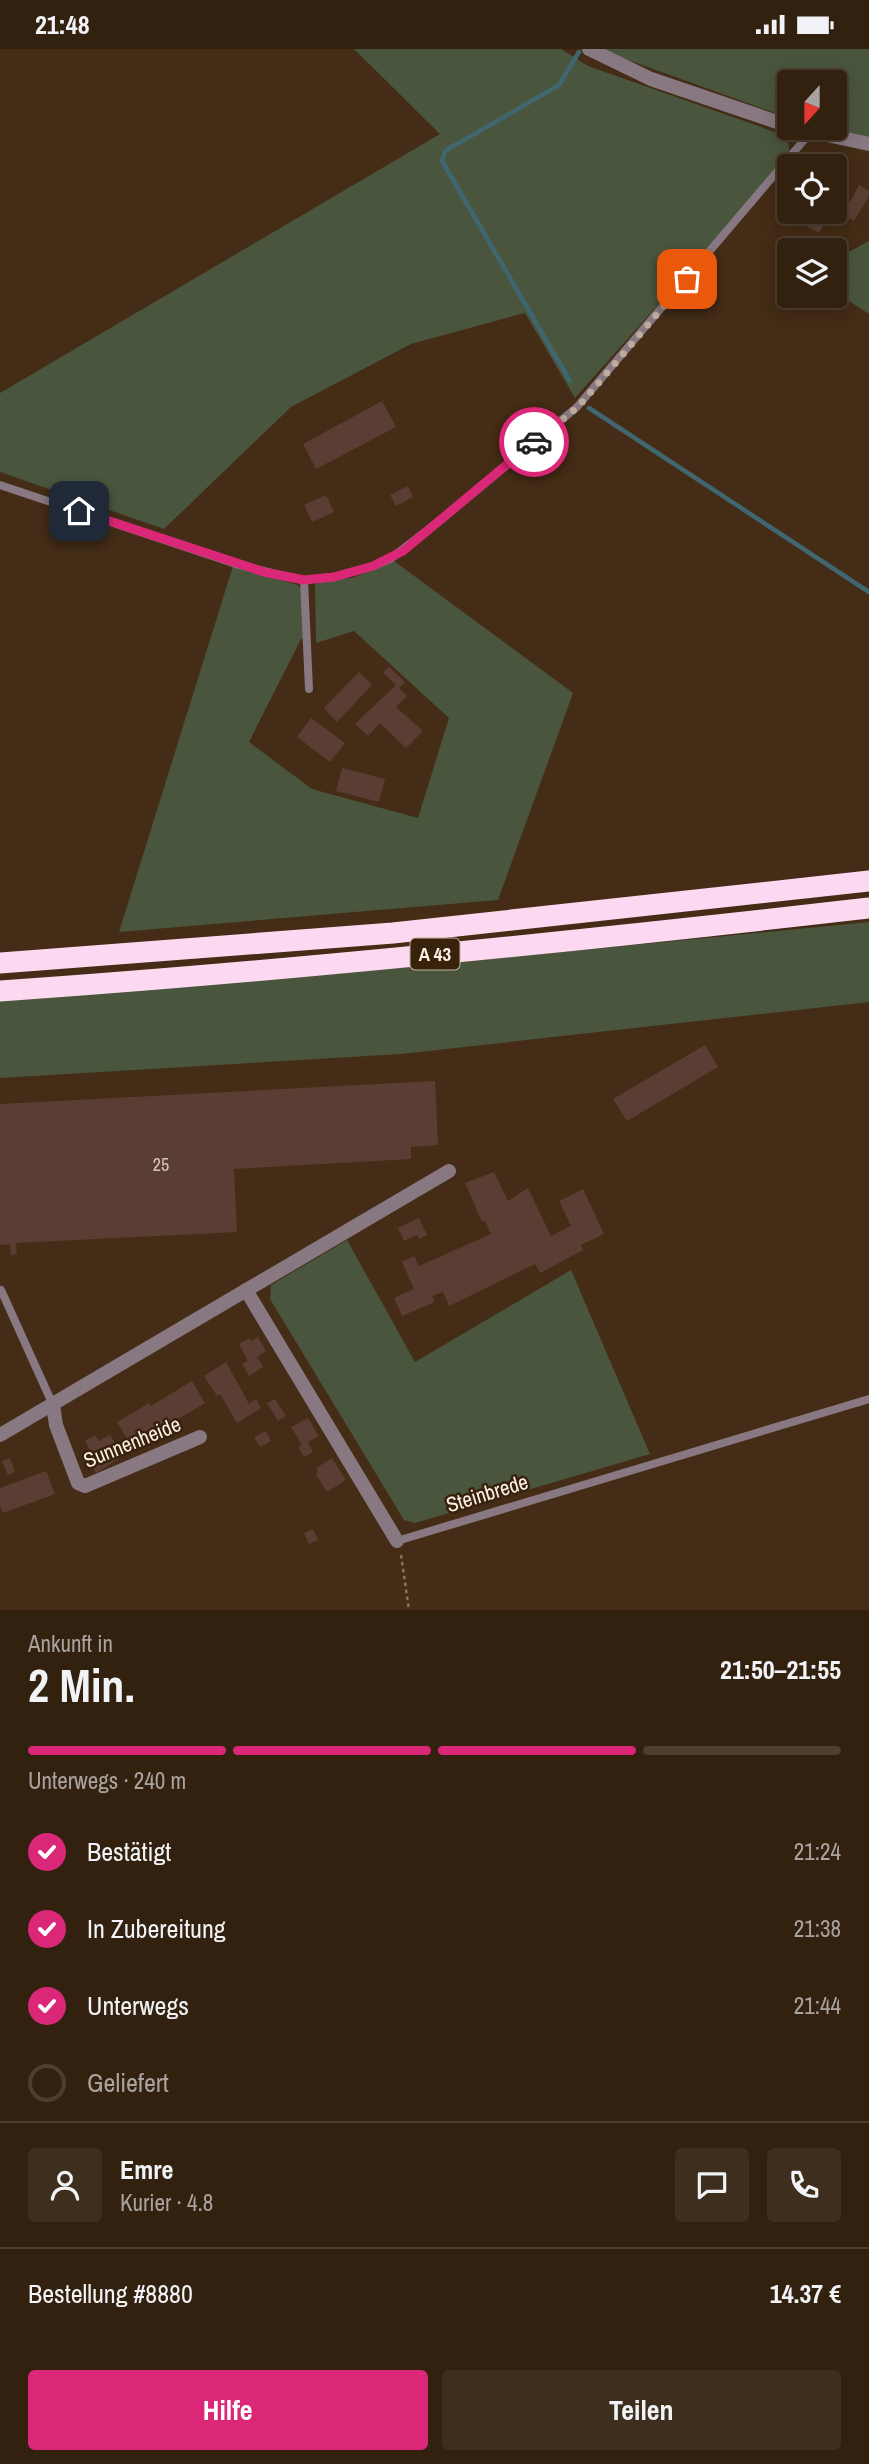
<!DOCTYPE html>
<html lang="de">
<meta charset="utf-8">
<style>
:root{--surface:#332110;--page:#3e2e1e;--text:#f1f3f6;--muted:#a9a39f;--line:#4e3e30;--accent:#db2777}
body{margin:0;font-family:"Archivo Narrow",sans-serif;background:var(--page);color:var(--text);height:100vh;display:flex;flex-direction:column;font-size:26px;white-space:nowrap}
*{box-sizing:border-box;margin:0}
p{font-size:23px;color:var(--muted)}
.icon{flex:none;width:38px;height:38px;fill:none;stroke:currentColor;stroke-width:2;stroke-linecap:round;stroke-linejoin:round}
.map{position:relative;height:1561px;overflow:hidden}
.side{display:flex;flex-direction:column;background:var(--surface);flex:1}
.side>*{flex:none}
.needle{width:46px;rotate:201deg}
.buttons{position:absolute;left:777px;top:21px;display:grid;gap:14px}
.buttons a{display:grid;place-items:center;width:70px;height:70px;border-radius:7px;background:var(--surface);box-shadow:0 4px 18px #0003,0 0 0 2px var(--line);font-size:35px}
.pin{position:absolute;display:grid;place-items:center;width:60px;height:60px;color:#fff;margin:-30px;border-radius:14px;box-shadow:0 4px 10px #0006}
.courier{position:absolute;display:grid;place-items:center;width:70px;height:70px;margin:-35px;border:5px solid #db2777;border-radius:50%;background:#fff;color:#222;box-shadow:0 2px 9px #0007}
.summary em{font-style:normal;font-weight:700}
.summary div{display:flex;flex-direction:column-reverse}
.summary{display:flex;align-items:center;justify-content:space-between;height:119px;padding:0 28px}
h1{font-size:46px;font-weight:700;line-height:52px}
.bar{display:grid;grid-template-columns:repeat(4,1fr);gap:10px 7px;align-content:center;height:84px;padding:0 28px}
.bar i{height:9px;border-radius:5px;background:var(--line)}
.bar .current{background:var(--accent)}
.bar p{grid-column:span 4}
.line{display:flex;align-items:center;gap:18px;padding:0 28px;border-top:2px solid var(--line)}
.line div{flex:1}
.round{display:grid;place-items:center;flex:none;width:74px;height:74px;border-radius:7px;background:var(--page)}
ol{padding:0 28px;list-style:none}
li{display:flex;align-items:center;gap:21px;height:77px}
li p{margin-inline-start:auto}
li .icon{padding:7px;border-radius:50%;background:var(--accent);color:#fff;stroke-width:4}
li:last-child{color:var(--muted)}
li i{width:38px;height:38px;border:4px solid var(--line);border-radius:50%}
.action{display:flex;gap:14px;margin-top:auto;padding:14px 28px}
.action a{flex:1;height:80px;border-radius:7px;background:var(--accent);color:#fff;font-size:28px;font-weight:700;line-height:80px;text-align:center}
.action a+a{background:var(--page);color:var(--text)}
.status{display:flex;justify-content:space-between;align-items:center;height:49px;padding:0 35px;background:var(--surface);direction:ltr}
.status svg{height:19px;fill:currentColor}
.map>svg:first-child{display:block}
.green{fill:#49553d}
.lines{fill:none;stroke-linecap:round;stroke-linejoin:round}
.stream{stroke:#406670;stroke-width:4.5}
.building{fill:#5b3e33}
.path{stroke:#887462;stroke-width:2.5;stroke-dasharray:3.5 3.5;stroke-linecap:butt}
.lane{stroke:#877882;stroke-width:8}
.street{stroke:#877882;stroke-width:14}
.highway{stroke:#fdd9f1;stroke-width:21}
.done{stroke:#bdac9d;stroke-width:7;stroke-dasharray:0 12.6}
.route{stroke:#db2777;stroke-width:9}
.labels{text-anchor:middle;dominant-baseline:central;stroke-width:5;stroke-linejoin:round;paint-order:stroke}
.number-label{font-size:18px;fill:#d5c4b9}
.shield{fill:#39220b;stroke:#c3b3a4;stroke-width:2}
.shield-label{font-size:19px;font-weight:bold;fill:#fef1e6}
.street-label{font-size:21px;fill:#fef1e6;stroke:#39220b}
</style>
<div class="status"><b>21:48</b><svg viewBox="0 0 49 12"><path d="M0 12V9h3v3zM5 12V6h3v6zM10 12V3h3v9zM15 12V0h3v12zM26 1h20v11H26zM47 4h2v5h-2z"/></svg></div>
<div class="map">
<svg width="869" height="1561" viewBox="0 0 869 1561">
<rect width="100%" height="100%" fill="#442c16"/>
<g class="green">
<path d="M354 0H561L588 17 775 83 788 90 789 101 785 113 575 349 525 264 411 295 291 358 164 480 0 423V344L440 85Z"/>
<path d="M598 0H869V92L816 79H835V33H789V69Z"/>
<path d="M869 192V265L835 243V201H823L826 196 845 205Z"/>
<path d="M394 512 573 644 498 851 119 883 233 517 298 536 301 540 307 591 301 590 249 693 312 740 418 769 449 669 354 582 316 594 315 535 321 532 352 529Z"/>
<path d="M869 873V953L401 1005 0 1029V952L399 919Z"/>
<path d="M347 1191 415 1313 571 1221 650 1405 415 1474 404 1471 270 1250 271 1236Z"/>
</g>
<g class="lines">
<g class="stream">
<path d="M570 332 442 112 445 102 559 36 579 3"/>
<path d="M589 359 869 543"/>
</g>
</g>
<g class="building">
<path d="M859 136 869 142V147L854 172 835 161V143L850 153Z"/>
<path d="M806 163H831L819 184 800 173Z"/>
<path d="M382 352 396 378 316 420 303 395Z"/>
<path d="M408 437 413 448 396 457 390 446Z"/>
<path d="M326 446 334 463 312 473 304 456Z"/>
<path d="M389 618 405 633 399 639 407 647 396 658 423 682 406 699 380 674 368 687 355 675 396 636 383 624Z"/>
<path d="M359 623 372 636 337 673 324 659Z"/>
<path d="M311 669 345 694 330 713 297 688Z"/>
<path d="M342 719 385 730 379 753 336 742Z"/>
<path d="M705 996 718 1018 627 1072 613 1050Z"/>
<path d="M435 1032 438 1096 411 1098V1110L234 1120 237 1183 16 1194 17 1205 11 1206 10 1195 0 1196V1055Z"/>
<path d="M494 1123 508 1152 528 1139 551 1187 571 1177 559 1152 583 1140 604 1185 581 1196 583 1201 540 1224 535 1215 449 1257 443 1243 432 1247 435 1253 402 1267 394 1249 414 1240 402 1213 414 1207 419 1217 491 1185 485 1172 482 1173 465 1134Z"/>
<path d="M419 1169 427 1186 419 1190 417 1186 404 1192 398 1179Z"/>
<path d="M258 1288 266 1302 257 1308 263 1318 249 1327 242 1315 248 1312 239 1295 249 1289 251 1292Z"/>
<path d="M226 1313 249 1355 256 1350 261 1359 237 1374 220 1345 217 1347 204 1327Z"/>
<path d="M192 1332 205 1354 163 1379 161 1376 130 1395 117 1373 149 1354 151 1357Z"/>
<path d="M275 1350 286 1367 278 1372 267 1354Z"/>
<path d="M308 1369 319 1387 308 1393 313 1403 304 1408 298 1398 302 1396 291 1378Z"/>
<path d="M266 1382 271 1392 260 1398 254 1388Z"/>
<path d="M95 1386 99 1392 110 1386 123 1407 96 1424 90 1414 95 1410 85 1392Z"/>
<path d="M10 1409 15 1423 8 1426 2 1412Z"/>
<path d="M332 1409 346 1431 327 1443 316 1425 318 1423 316 1419Z"/>
<path d="M46 1422 55 1445 3 1464 0 1457V1439Z"/>
<path d="M313 1480 318 1491 309 1495 304 1484Z"/>
</g>
<g class="lines">
<path class="path" d="M401 1506 409 1561"/>
<g class="lane">
<path d="M0 436 236 515 280 526 304 531 334 528 373 517 390 510 442 470 577 358 810 84"/>
<path d="M304 531 309 640"/>
<path d="M1 1241 53 1356"/>
<path d="M397 1492 869 1350"/>
</g>
<g class="street">
<path d="M589 0 651 30 789 77"/>
<path d="M794 79 869 95"/>
<path d="M246 1241 397 1492"/>
<path d="M53 1356 56 1376 78 1434 85 1437 200 1388"/>
<path d="M0 1386 449 1122"/>
</g>
<g class="highway">
<path d="M0 914 393 884 869 832"/>
<path d="M0 942C290 922 580 892 869 859"/>
</g>
</g>
<g class="lines">
<path class="done" d="M534 393 578 358 687 230"/>
<path class="route" d="M79 462 264 523 304 531 334 528 373 517 403 502 534 393"/>
</g>
<g class="labels">
<g class="number-label">
<text x="161" y="1115">25</text>
</g>
<rect class="shield" x="410.5" y="889.5" width="49" height="31" rx="5"/>
<g class="shield-label">
<text x="435" y="905">A 43</text>
</g>
<g class="street-label">
<text transform="translate(132 1393) rotate(-22)">Sunnenheide</text>
<text transform="translate(487 1444) rotate(-17)">Steinbrede</text>
</g>
</g>
</svg>
<div class="buttons">
<a><svg class="needle" viewBox="-14 -14 28 28"><path d="M0-13l5 13h-10z" fill="#e53935"/><path d="M0 13l5-13h-10z" fill="#a9a39f"/></svg></a>
<a><svg class="icon" aria-label="locate" viewBox="0 0 24 24"><circle cx="12" cy="12" r="6"/><path d="M12 2v4M12 18v4M2 12h4M18 12h4"/></svg></a>
<a><svg class="icon" aria-label="layers" viewBox="0 0 24 24"><path d="M12 4l9 5-9 5-9-5zM3 14l9 5 9-5"/></svg></a>
</div>
<div class="pin" style="left:687px;top:230px;background:#ea580c"><svg class="icon" aria-label="bag" viewBox="0 0 24 24"><path d="M5 8h14l-1 12H6zM9 8a3 3 0 0 1 6 0"/></svg></div>
<div class="pin" style="left:79px;top:462px;background:#1f2937"><svg class="icon" aria-label="home" viewBox="0 0 24 24"><path d="M3 11l9-7 9 7M6 9v11h12V9"/></svg></div>
<div class="courier" style="left:534px;top:393px"><svg class="icon" aria-label="car" viewBox="0 0 24 24"><path d="M5 17H2v-5l4-1 3-4h7l3 4 3 1v5h-3M9 17h6M6 11h13"/><circle cx="7" cy="17" r="2"/><circle cx="17" cy="17" r="2"/></svg></div>
</div>
<section class="side">
<div class="summary"><div><h1>2 Min.</h1><p>Ankunft in</p></div><em>21:50–21:55</em></div>
<div class="bar"><i class="current"></i><i class="current"></i><i class="current"></i><i></i><p>Unterwegs · 240 m</p></div>
<ol>
<li><svg class="icon" aria-label="check" viewBox="0 0 24 24"><path d="M5 12l5 5 9-10"/></svg>Bestätigt<p>21:24</p></li>
<li><svg class="icon" aria-label="check" viewBox="0 0 24 24"><path d="M5 12l5 5 9-10"/></svg>In Zubereitung<p>21:38</p></li>
<li><svg class="icon" aria-label="check" viewBox="0 0 24 24"><path d="M5 12l5 5 9-10"/></svg>Unterwegs<p>21:44</p></li>
<li><i></i>Geliefert</li>
</ol>
<div class="line" style="height:126px"><a class="round"><svg class="icon" aria-label="person" viewBox="0 0 24 24"><circle cx="12" cy="8" r="4"/><path d="M4 21q1-7 8-7t8 7"/></svg></a><div><b>Emre</b><p>Kurier · 4.8</p></div><a class="round"><svg class="icon" aria-label="chat" viewBox="0 0 24 24"><path d="M4 5h16v11H9l-5 4z"/></svg></a><a class="round"><svg class="icon" aria-label="phone" viewBox="0 0 24 24"><path d="M5 4h4l2 5-3 2q2 4 5 5l2-3 5 2v4C11 20 4 13 5 4z"/></svg></a></div>
<div class="line" style="height:91px"><div>Bestellung #8880</div><b>14.37 €</b></div>
<div class="action"><a>Hilfe</a><a>Teilen</a></div>
</section>
